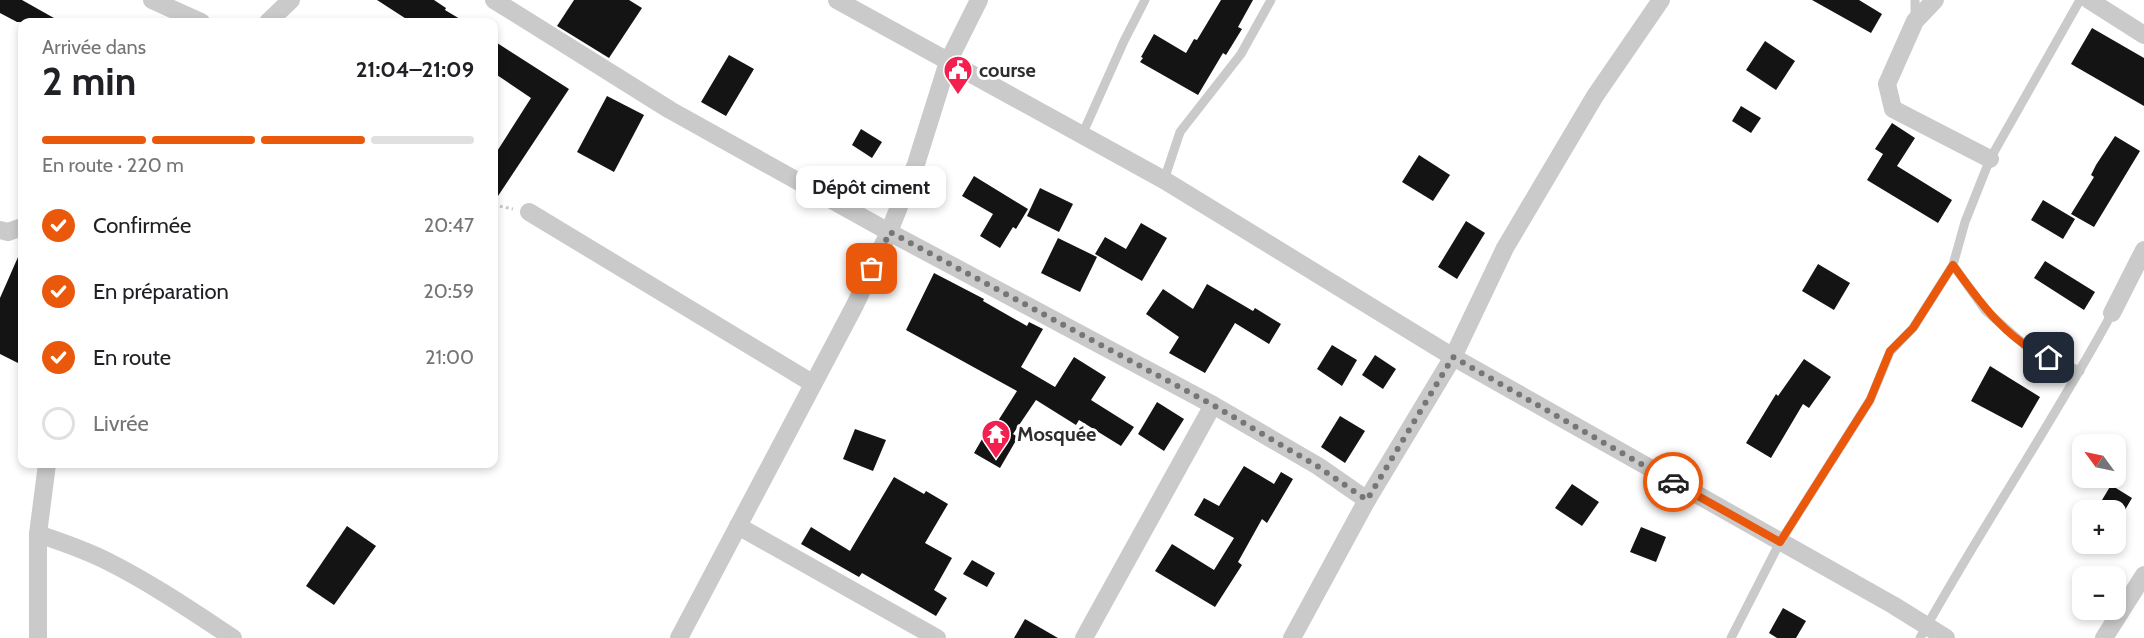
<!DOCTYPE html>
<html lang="fr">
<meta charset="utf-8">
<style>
:root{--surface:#fff;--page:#f2f2f2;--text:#202124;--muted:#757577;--line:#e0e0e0;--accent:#ea580c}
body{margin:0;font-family:Cabin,sans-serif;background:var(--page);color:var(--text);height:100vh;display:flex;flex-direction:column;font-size:22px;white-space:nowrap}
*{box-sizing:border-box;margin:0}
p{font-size:20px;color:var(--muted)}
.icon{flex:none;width:33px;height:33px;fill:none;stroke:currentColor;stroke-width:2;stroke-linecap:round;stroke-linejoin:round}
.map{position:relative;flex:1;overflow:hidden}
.details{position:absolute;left:18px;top:18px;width:480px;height:450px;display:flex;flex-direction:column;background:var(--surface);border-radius:12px;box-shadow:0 3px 9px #0003}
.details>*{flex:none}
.needle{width:39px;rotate:303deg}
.buttons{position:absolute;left:2072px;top:434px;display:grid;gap:12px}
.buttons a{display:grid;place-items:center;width:54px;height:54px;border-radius:12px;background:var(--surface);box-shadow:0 3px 9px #0003;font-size:30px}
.pin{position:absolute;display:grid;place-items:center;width:51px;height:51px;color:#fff;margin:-26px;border-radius:12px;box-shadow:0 3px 9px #0006}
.courier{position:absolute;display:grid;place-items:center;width:60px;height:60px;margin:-30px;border:4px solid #ea580c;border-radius:50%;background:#fff;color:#222;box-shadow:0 2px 8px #0007}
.bubble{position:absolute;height:42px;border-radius:12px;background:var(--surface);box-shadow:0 3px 9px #0003;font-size:20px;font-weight:700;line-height:42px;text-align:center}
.headline em{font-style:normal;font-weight:700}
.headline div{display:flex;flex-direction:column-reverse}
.headline{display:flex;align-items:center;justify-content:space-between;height:102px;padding:0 24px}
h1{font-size:39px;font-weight:700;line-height:45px}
.bar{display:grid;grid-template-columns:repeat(4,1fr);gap:9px 6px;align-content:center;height:72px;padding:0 24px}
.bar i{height:8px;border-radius:4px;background:var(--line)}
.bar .active{background:var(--accent)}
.bar p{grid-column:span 4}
ol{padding:0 24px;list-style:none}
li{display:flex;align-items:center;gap:18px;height:66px}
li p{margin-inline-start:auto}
li .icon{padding:6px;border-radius:50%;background:var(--accent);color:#fff;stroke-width:4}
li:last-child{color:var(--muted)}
li i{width:33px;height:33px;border:3px solid var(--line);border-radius:50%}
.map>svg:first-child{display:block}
.building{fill:#141414}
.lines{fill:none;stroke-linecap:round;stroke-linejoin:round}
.path{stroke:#cacaca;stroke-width:3;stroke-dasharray:3 3;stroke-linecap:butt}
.lane{stroke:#cacaca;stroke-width:9}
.street{stroke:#cacaca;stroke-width:18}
.done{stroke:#767676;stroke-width:6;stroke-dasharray:0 10.8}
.route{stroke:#ea580c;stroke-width:8}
.labels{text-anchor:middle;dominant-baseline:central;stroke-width:6;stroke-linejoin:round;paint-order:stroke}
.poi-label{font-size:20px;font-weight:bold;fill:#2d2d2d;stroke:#fff;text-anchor:start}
</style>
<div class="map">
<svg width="2144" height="638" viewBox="0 0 2144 638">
<rect width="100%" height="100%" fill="#fff"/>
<g class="building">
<path d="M0 0H22L61 22H17L0 13Z"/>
<path d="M377 0H434L446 8 445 10 465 22H411Z"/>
<path d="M574 0H629L642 8 609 58 557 26Z"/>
<path d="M1221 0H1253L1238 27 1242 29 1226 55 1223 53 1198 95 1140 62 1143 58 1141 57 1154 34 1186 53 1194 39 1197 40Z"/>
<path d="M1812 0H1859L1882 14 1871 33Z"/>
<path d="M2092 28 2144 58V106L2071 64Z"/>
<path d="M494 41 569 89 494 202V156L531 98 494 73Z"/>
<path d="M1765 41 1795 61 1776 90 1746 70Z"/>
<path d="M729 55 754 69 726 116 701 102Z"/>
<path d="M607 96 644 115 614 172 577 152Z"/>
<path d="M1741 106 1761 118 1751 133 1732 121Z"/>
<path d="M1892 123 1915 138 1897 166 1952 200 1938 223 1867 180 1883 154 1875 149Z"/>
<path d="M861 129 882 142 872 158 852 145Z"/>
<path d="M2115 136 2140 151 2094 227 2071 214 2094 177 2091 175 2096 165Z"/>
<path d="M1419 155 1450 175 1433 201 1402 182Z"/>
<path d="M974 176 1028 209 1016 229 1013 227 1000 248 980 236 993 214 962 196Z"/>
<path d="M1040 188 1073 204 1059 232 1027 216Z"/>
<path d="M2043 200 2075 219 2063 239 2031 220Z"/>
<path d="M1466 221 1485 233 1457 279 1438 267Z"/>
<path d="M1141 223 1167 238 1142 281 1095 254 1105 237 1126 249Z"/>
<path d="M1058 238 1097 257 1080 292 1041 273Z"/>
<path d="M22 248V365L0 354V298Z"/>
<path d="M2045 261 2095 292 2084 310 2034 278Z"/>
<path d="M1818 264 1850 283 1834 310 1802 291Z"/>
<path d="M934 273 984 299 983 301 1027 326 1029 322 1043 329 1021 367 1055 387 1074 357 1106 377 1091 400 1134 427 1121 446 1079 420 1076 425 1036 400 1013 434 1018 437 1000 468 974 453 992 422 996 424 1017 391 906 330Z"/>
<path d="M1207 284 1253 311 1255 308 1281 324 1269 344 1235 323 1205 373 1169 353 1179 337 1146 314 1163 289 1193 309Z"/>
<path d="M1332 345 1357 360 1342 386 1317 369Z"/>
<path d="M1375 355 1396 369 1383 389 1362 375Z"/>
<path d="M1804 359 1831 377 1809 408 1803 404 1771 458 1746 443 1776 394 1778 396Z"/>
<path d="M1990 366 2040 397 2022 428 1971 401Z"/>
<path d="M1157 402 1184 419 1164 451 1138 434Z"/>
<path d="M1340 416 1365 431 1345 463 1321 447Z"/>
<path d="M855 429 886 440 873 471 843 459Z"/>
<path d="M1244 466 1274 484 1281 472 1293 479 1267 523 1262 519 1238 562 1242 565 1215 607 1155 571 1172 544 1214 570 1234 538 1194 515 1204 498 1219 506Z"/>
<path d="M894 477 924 494 926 491 948 504 925 543 952 558 934 590 947 598 936 616 862 573 859 577 801 544 811 527 850 551Z"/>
<path d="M1572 484 1599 502 1582 526 1555 508Z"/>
<path d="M2111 485 2132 498 2125 510H2096Z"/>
<path d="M347 526 376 546 334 605 306 586Z"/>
<path d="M1641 527 1666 537 1656 562 1630 552Z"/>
<path d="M972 560 995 573 987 587 963 574Z"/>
<path d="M1783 608 1806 621 1796 638H1777L1769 633Z"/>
<path d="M1025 619 1058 638H1014Z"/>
</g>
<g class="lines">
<path class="path" d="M494 205 513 209"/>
<g class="lane">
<path d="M1915 0V18"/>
<path d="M1082 135 1124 41 1145 0"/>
<path d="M1164 180 1180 132 1241 54 1271 0"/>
<path d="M1953 265 1985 310 2033 352 2080 371"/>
<path d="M1731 638 1780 542 1870 400 1890 352 1913 328 1953 265 1965 222 1990 159 2080 0"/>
<path d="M1920 638C1981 528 2052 424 2112 313"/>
</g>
<g class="street">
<path d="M152 0 201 22"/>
<path d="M494 0 670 110 889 232 1213 405 1318 466 1367 500"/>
<path d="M837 0 1164 180 1453 357 1893 605 1946 638"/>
<path d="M1935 0 1915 21 1887 84 1893 109 1990 159"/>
<path d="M2089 0 2144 35"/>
<path d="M268 22 291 0"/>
<path d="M529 212 812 383"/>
<path d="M0 230 8 232 22 227"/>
<path d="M2112 313 2144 250"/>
<path d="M738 526 937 638"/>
<path d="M38 534C62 542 85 550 107 561 151 583 192 611 233 638"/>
<path d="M38 638V534L47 464"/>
<path d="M679 638 855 305 889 232 916 164 948 62 979 0"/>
<path d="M1084 638 1213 405"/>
<path d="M1292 638 1367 500 1453 357 1505 248 1595 96 1661 0"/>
<path d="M2104 638 2144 575"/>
</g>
</g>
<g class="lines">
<path class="done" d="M872 269 890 232 1213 405 1317 466 1367 500 1453 357 1673 482"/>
<path class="route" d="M1673 482 1780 542 1870 400 1890 351 1913 328 1953 265C1979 301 2007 341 2049 358"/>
</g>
<defs>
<g id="civic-pin" transform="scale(1.5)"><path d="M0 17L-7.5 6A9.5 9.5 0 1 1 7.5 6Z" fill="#f3204f" stroke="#fff"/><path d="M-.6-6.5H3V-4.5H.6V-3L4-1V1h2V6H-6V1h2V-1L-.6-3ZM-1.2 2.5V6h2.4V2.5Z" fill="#fff"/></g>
<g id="temple-pin" transform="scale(1.5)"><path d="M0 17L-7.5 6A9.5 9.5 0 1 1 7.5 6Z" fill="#f3204f" stroke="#fff"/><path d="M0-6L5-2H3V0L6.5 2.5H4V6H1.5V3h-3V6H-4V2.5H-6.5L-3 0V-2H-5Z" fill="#fff"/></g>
</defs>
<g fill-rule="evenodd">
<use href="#civic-pin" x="958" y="70"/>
<use href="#temple-pin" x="996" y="434"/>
</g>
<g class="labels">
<g class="poi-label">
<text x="979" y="70">course</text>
<text x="1017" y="434">Mosquée</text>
</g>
</g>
</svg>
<div class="buttons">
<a><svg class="needle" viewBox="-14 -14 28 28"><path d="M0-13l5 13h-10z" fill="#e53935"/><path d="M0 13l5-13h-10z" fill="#757577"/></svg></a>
<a>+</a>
<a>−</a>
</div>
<div class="pin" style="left:872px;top:269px;background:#ea580c"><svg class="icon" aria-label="bag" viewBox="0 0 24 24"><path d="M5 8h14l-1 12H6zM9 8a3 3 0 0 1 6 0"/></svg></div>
<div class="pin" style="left:2049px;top:358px;background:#1f2937"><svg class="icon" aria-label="home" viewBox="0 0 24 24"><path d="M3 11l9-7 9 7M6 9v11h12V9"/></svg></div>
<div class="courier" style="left:1673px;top:482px"><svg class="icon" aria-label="car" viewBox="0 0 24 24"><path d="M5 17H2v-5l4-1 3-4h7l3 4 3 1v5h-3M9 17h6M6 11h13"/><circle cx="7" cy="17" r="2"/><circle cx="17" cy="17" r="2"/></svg></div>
<div class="bubble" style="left:796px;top:166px;width:150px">Dépôt ciment</div>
<section class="details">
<div class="headline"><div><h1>2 min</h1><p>Arrivée dans</p></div><em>21:04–21:09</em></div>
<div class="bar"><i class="active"></i><i class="active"></i><i class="active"></i><i></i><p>En route · 220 m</p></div>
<ol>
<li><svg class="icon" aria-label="check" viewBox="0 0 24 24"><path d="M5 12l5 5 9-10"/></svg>Confirmée<p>20:47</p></li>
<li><svg class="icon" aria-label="check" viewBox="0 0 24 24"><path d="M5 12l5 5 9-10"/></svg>En préparation<p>20:59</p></li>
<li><svg class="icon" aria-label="check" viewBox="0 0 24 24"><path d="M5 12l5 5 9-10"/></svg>En route<p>21:00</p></li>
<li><i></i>Livrée</li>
</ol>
</section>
</div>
